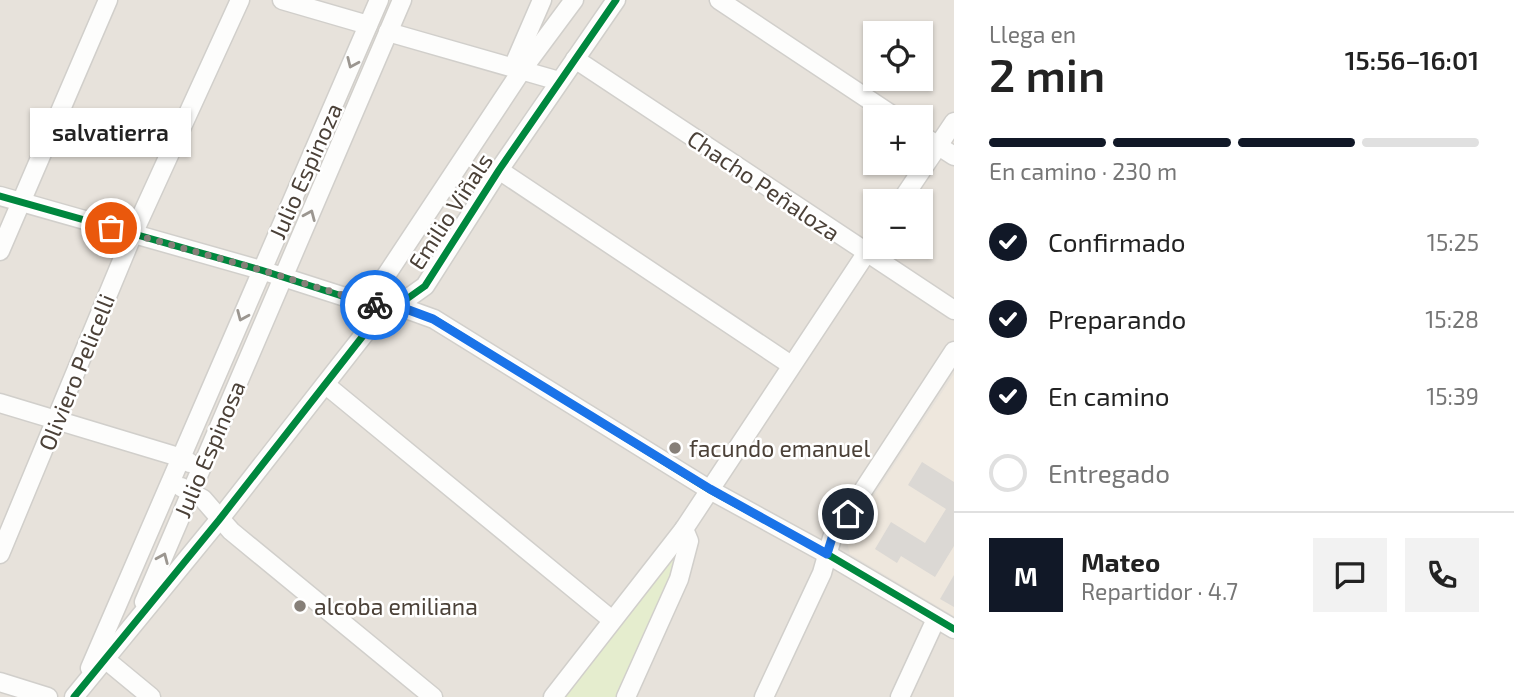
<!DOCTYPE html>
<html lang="es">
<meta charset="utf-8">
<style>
:root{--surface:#fff;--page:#f2f2f2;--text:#222;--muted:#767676;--line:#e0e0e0;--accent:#111827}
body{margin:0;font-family:"Exo 2",sans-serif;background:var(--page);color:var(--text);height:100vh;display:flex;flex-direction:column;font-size:26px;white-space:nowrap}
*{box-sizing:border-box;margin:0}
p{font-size:23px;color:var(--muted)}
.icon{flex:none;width:38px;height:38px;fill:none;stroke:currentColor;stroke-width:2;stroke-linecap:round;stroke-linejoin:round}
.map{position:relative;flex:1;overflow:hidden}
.details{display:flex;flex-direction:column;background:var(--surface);width:560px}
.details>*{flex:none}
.buttons{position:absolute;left:863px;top:21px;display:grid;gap:14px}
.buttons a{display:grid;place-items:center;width:70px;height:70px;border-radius:0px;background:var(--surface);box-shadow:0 2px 5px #0004;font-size:35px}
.pin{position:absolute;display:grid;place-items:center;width:60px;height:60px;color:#fff;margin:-30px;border:4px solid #fff;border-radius:50%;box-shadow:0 2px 7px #0007}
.courier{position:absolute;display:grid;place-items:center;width:70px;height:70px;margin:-35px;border:5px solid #1a73e8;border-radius:50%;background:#fff;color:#222;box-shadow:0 2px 9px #0007}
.bubble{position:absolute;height:49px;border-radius:0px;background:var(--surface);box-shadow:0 2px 5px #0004;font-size:23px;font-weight:600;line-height:49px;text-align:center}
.summary em{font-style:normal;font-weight:600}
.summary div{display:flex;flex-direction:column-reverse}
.summary{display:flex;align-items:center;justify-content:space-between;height:119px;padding:0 35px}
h1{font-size:46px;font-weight:600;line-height:52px}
.bar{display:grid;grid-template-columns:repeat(4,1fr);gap:10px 7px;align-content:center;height:84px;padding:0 35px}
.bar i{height:9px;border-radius:5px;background:var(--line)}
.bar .on{background:var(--accent)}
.bar p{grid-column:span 4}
.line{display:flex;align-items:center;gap:18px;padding:0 35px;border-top:2px solid var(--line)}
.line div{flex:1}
.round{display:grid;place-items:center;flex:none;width:74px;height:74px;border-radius:0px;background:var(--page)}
ol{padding:0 35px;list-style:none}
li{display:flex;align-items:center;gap:21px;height:77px}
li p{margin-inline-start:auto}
li .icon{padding:7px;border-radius:50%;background:var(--accent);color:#fff;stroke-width:4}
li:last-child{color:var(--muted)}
li i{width:38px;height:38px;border:4px solid var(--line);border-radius:50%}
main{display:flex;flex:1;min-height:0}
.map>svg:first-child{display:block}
.residential{fill:#e7e2db;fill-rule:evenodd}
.education{fill:#eee7dd}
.green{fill:#e5edce}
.building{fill:#dbd8d4}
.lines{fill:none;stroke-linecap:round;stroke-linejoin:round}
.minor-casing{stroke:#d1cfcb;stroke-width:21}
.minor{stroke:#fdfdfc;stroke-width:18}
.cycleway-casing{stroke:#fff;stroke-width:11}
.cycleway{stroke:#00873e;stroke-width:7}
.oneway{stroke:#9b9690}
.done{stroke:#867f78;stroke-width:7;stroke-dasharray:0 12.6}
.route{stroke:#1a73e8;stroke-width:9}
.poi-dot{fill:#867f78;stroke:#fff;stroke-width:2.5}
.labels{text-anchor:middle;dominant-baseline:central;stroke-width:5;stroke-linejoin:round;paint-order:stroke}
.street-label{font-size:23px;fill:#4b4138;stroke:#fff}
.poi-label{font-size:23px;fill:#4b4138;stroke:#fff;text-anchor:start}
</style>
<main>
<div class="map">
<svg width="954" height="697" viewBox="0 0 954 697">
<rect width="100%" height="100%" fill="#f3f1ee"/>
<path class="residential" d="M0 0H954V697H0ZM875 33H920V79H875ZM875 117H920V163H875ZM875 201H920V247H875Z"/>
<path class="education" d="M954 374V616L850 554 846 538Z"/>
<path class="green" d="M684 529 687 555 624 697H553Z"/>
<g class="building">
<path d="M922 462 954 482V546L935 577 901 556 897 563 875 549 891 522 925 543 946 509 908 485Z"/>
<path d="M954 575V607L940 599Z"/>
</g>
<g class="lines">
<g class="minor-casing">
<g id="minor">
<path d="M282 0 368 25"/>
<path d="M719 0 895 117"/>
<path d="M388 32 559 81"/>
<path d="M575 59 954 310"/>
<path d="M513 67 542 0"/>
<path d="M920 134 954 156"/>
<path d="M499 170 791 365"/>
<path d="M0 196 261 270 370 305 398 306 434 319 710 490 827 554 954 629"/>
<path d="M901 201 954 122"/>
<path d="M0 251 108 0"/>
<path d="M370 305 383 280 522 70 574 0"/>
<path d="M326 385 612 620"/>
<path d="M0 403 182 458 190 463"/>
<path d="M181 487 203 499 231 531 433 697"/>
<path d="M0 554 133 234 240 0"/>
<path d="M144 602 402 0"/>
<path d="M105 659 151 697"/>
<path d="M90 668 379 0"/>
<path d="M0 682 48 697"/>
<path d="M74 697 219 520 373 323 425 286 499 170 616 0"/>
<path d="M553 697 684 529 875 240"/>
<path d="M626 697 679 579 689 541 684 529"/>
<path d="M764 697 822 573 832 538 954 351"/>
<path d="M900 697 936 619"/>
</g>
</g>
<use href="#minor" class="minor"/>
<g class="cycleway-casing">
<g id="cycleway">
<path d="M0 196 261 270 370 305 398 306 434 319 710 490 827 554 954 629"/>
<path d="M74 697 219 520 373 323 425 286 499 170 616 0"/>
</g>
</g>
<use href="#cycleway" class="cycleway"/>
</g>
<defs><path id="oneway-chevron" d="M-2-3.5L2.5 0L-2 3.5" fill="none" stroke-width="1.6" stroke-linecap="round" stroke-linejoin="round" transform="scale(1.75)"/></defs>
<g class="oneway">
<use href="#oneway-chevron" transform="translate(352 63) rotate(114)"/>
<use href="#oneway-chevron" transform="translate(310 215) rotate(-67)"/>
<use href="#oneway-chevron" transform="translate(242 316) rotate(113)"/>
<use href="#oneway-chevron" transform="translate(163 558) rotate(-67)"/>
</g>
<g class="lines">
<path class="done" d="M111 228 261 270 375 305"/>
<path class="route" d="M375 305 398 306 433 319 710 489 827 554 832 538 848 514"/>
</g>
<g class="poi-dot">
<circle cx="675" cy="448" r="7"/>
<circle cx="300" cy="606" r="7"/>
</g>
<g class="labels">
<g class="street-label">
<text transform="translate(305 171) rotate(-66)">Julio Espinoza</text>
<text transform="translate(764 185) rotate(34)">Chacho Peñaloza</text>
<text transform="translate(450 211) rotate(-57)">Emilio Viñals</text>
<text transform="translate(76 372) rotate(-68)">Oliviero Pelicelli</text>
<text transform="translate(209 449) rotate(-67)">Julio Espinosa</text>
</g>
<g class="poi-label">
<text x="689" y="448">facundo emanuel</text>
<text x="314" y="606">alcoba emiliana</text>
</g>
</g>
</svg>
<div class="buttons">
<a><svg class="icon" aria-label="locate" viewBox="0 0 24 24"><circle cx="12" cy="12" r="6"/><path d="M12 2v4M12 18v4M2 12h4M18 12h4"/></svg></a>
<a>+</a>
<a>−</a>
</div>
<div class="pin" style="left:111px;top:228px;background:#ea580c"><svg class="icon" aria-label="bag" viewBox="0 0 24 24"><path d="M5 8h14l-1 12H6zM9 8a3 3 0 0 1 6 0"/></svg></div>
<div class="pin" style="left:848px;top:514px;background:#1f2937"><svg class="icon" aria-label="home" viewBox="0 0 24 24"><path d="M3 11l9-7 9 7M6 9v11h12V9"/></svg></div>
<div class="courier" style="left:375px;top:305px"><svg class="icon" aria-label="bike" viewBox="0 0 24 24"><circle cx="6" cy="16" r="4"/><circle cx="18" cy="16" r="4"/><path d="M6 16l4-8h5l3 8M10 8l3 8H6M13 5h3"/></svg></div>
<div class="bubble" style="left:30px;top:108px;width:161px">salvatierra</div>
</div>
<section class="details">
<div class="summary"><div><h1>2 min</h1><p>Llega en</p></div><em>15:56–16:01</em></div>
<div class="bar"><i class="on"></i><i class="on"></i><i class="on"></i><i></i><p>En camino · 230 m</p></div>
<ol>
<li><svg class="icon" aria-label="check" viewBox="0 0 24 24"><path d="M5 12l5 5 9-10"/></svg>Confirmado<p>15:25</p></li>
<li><svg class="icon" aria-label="check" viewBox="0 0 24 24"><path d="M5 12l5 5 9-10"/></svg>Preparando<p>15:28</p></li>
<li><svg class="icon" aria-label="check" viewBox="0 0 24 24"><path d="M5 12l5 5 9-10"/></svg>En camino<p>15:39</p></li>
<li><i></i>Entregado</li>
</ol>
<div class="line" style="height:126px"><b class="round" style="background:var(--accent);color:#fff">M</b><div><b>Mateo</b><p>Repartidor · 4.7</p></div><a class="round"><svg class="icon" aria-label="chat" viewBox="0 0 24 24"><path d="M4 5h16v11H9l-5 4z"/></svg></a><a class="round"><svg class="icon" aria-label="phone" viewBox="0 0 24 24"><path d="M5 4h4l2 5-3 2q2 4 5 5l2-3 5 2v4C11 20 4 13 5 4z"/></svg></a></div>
</section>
</main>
